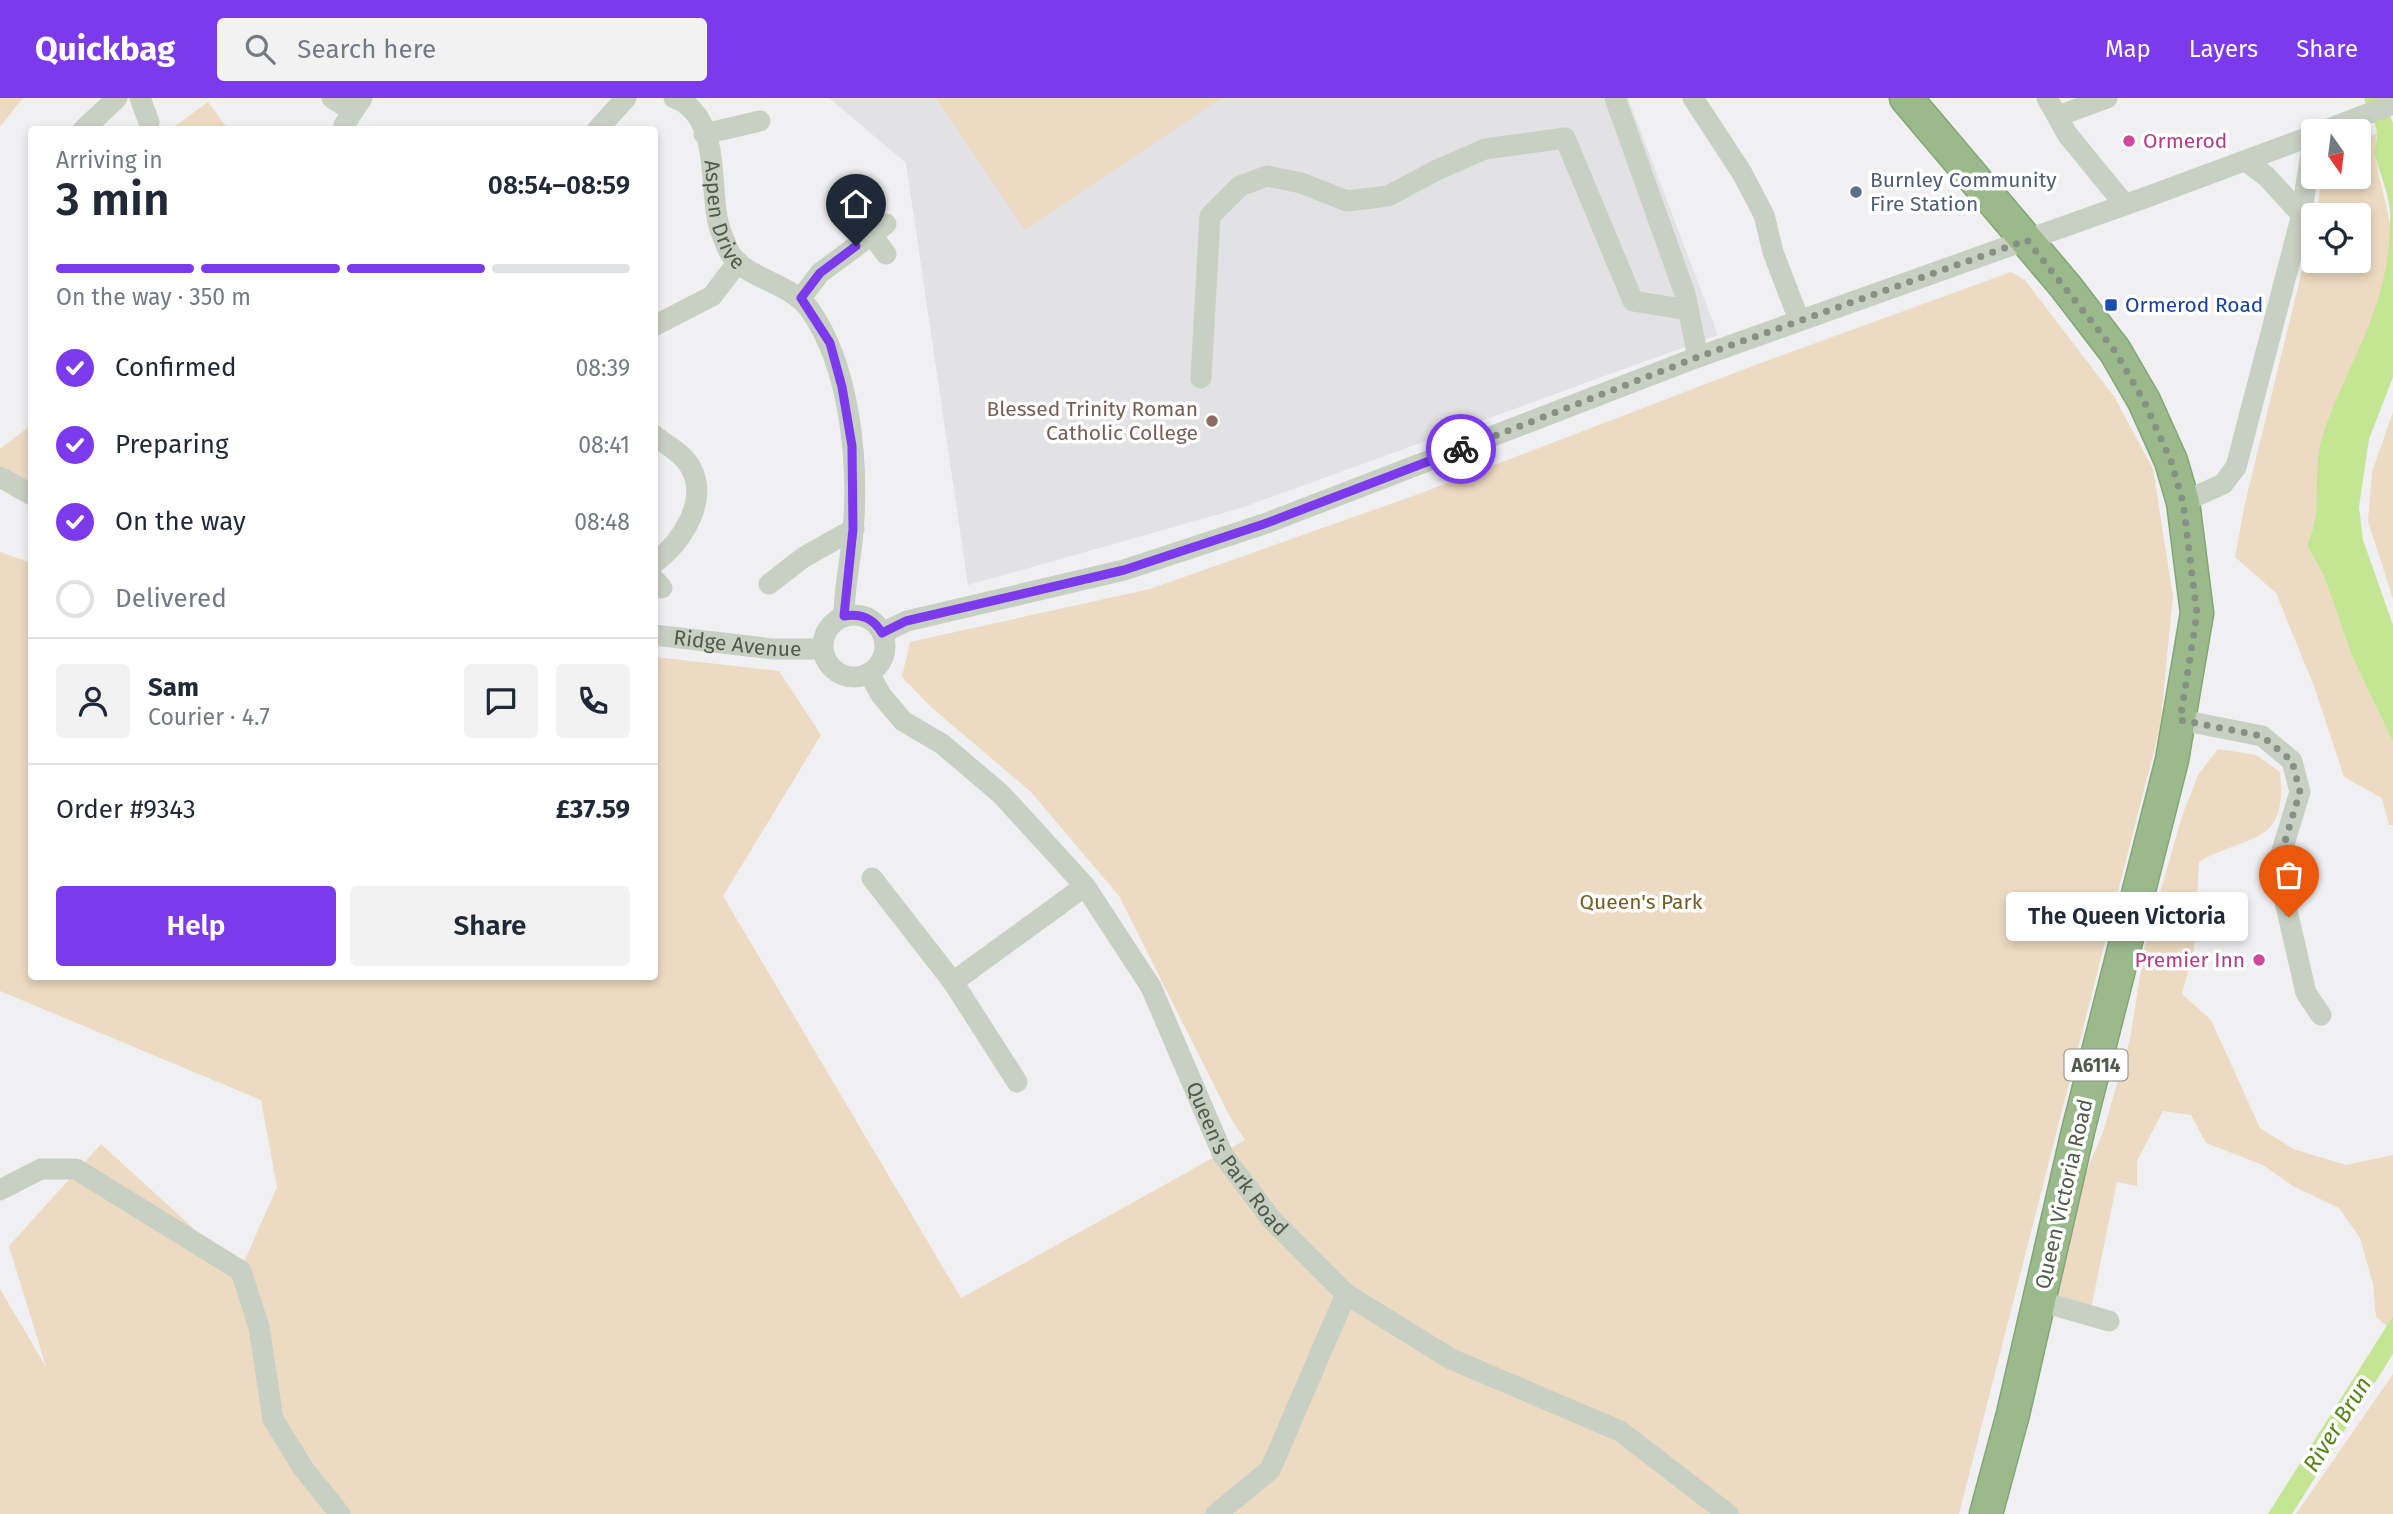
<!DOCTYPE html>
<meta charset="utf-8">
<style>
:root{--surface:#fff;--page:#f2f2f3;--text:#1f2937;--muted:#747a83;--line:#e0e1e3;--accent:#7c3aed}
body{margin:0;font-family:"Fira Sans",sans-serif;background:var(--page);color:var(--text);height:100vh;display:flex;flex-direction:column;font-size:26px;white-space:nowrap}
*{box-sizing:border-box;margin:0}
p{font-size:23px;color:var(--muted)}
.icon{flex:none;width:38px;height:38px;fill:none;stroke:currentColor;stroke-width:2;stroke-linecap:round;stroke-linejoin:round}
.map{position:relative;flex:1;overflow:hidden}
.details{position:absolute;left:28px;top:28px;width:630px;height:854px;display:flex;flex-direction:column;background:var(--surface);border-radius:7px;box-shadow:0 4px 10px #0003}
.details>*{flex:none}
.needle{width:46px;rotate:166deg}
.fabs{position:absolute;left:2301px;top:21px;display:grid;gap:14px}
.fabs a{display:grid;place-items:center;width:70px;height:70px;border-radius:7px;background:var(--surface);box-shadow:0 4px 10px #0003;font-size:35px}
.pin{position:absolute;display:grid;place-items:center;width:60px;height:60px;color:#fff;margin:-72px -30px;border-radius:50% 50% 50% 0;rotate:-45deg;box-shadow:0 0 7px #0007}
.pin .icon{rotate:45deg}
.courier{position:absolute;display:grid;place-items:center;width:70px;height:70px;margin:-35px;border:5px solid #7c3aed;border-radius:50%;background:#fff;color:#222;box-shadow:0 2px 9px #0007}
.bubble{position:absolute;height:49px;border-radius:7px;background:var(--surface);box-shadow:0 4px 10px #0003;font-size:23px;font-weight:600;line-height:49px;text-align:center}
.head em{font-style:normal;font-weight:600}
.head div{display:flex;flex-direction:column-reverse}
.head{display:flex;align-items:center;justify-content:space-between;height:119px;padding:0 28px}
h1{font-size:46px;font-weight:600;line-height:52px}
.bar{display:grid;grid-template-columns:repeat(4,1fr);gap:10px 7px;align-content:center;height:84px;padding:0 28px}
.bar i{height:9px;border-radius:5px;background:var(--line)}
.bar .on{background:var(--accent)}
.bar p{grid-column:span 4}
.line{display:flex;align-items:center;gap:18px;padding:0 28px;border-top:2px solid var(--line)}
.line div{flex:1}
.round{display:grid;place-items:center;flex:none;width:74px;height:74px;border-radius:7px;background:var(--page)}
ol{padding:0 28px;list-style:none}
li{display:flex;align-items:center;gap:21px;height:77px}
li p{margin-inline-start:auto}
li .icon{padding:7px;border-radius:50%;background:var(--accent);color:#fff;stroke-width:4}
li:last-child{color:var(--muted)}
li i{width:38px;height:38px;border:4px solid var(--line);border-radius:50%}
.action{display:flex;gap:14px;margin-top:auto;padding:14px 28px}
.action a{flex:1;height:80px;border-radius:7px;background:var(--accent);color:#fff;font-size:28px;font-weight:600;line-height:80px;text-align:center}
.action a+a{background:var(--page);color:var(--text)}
header{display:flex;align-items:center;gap:42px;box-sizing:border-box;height:98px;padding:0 35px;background:var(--accent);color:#fff}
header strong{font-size:33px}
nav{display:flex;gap:38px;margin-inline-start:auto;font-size:24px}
.search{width:490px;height:63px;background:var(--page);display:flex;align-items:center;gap:18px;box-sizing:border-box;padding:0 24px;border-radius:7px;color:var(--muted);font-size:26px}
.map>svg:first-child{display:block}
.education{fill:#e2e1e3}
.green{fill:#ecdac2}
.water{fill:#c4e593}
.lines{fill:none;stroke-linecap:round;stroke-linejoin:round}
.highway-casing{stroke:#84a677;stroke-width:35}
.minor{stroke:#c7d0c2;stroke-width:21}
.highway{stroke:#9aba8c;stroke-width:32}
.done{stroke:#879084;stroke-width:7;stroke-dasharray:0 12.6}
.route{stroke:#7c3aed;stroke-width:9}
.hotel-dot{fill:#d1479c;stroke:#fff;stroke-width:2.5}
.service-dot{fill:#5c6f8a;stroke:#fff;stroke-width:2.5}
.transit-dot{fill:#1a4fb4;stroke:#fff;stroke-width:2.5}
.education-dot{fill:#8d6e63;stroke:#fff;stroke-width:2.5}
.labels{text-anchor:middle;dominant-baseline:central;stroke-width:7;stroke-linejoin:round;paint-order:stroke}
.shield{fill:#fff;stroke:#848d80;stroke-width:2}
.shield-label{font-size:19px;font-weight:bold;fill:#4f5c49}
.hotel-label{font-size:21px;fill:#b23c85;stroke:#fff;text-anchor:start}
.service-label{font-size:21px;fill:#4e5e75;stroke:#fff;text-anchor:start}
.street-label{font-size:21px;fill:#4f5c49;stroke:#fff}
.transit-label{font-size:21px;fill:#164399;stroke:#fff;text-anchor:start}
.education-label{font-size:21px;fill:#785e54;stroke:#fff;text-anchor:end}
.park-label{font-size:21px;fill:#785c1f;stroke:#fff}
.water-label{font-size:23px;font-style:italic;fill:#578317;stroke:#fff}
</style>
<header>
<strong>Quickbag</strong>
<div class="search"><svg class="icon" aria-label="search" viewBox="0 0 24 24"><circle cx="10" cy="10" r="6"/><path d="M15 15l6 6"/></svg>Search here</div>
<nav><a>Map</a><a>Layers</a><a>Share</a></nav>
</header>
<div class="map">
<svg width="2393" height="1416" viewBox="0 0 2393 1416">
<rect width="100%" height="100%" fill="#f0f0f2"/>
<path class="education" d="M829 0H1628L1718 237 1241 410 968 487 906 65Z"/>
<g class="green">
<path d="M0 0H23L0 29Z"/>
<path d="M936 0H1221L1025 132Z"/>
<path d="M208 4 228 31H171Z"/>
<path d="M2377 35C2370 72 2393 111 2392 150 2389 191 2370 224 2358 262 2342 311 2330 362 2316 411L2315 432 2307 447 2324 478 2352 558 2393 644V727H2389L2382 700 2344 679 2315 591 2276 495 2235 459 2245 405 2313 128 2314 163H2359V117H2316L2322 79H2359V44Z"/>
<path d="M2011 174 2025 182 2115 300 2153 371 2173 499 2160 629 1959 1416H0V1191L46 1269 9 1148 101 1046 240 1173 277 1089 261 1002 0 893V454L31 465 32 878H654L655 559 779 573 821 637 723 798 961 1200 1245 1042 1230 1019 1119 798 1031 694 931 609 902 579 910 544 1150 491 1416 397 1758 266Z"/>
<path d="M2393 314V501L2368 423 2372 374Z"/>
<path d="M31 327V397L0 379V351Z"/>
<path d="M2218 651 2256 657 2280 674C2288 750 2248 735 2199 764L2194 851 2182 896 2211 922 2260 1030 2293 1051 2346 1067 2393 1057V1218L2387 1228 2376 1219 2373 1186 2360 1140 2339 1110 2293 1088 2263 1067 2206 1045 2191 1017 2163 1013 2137 1063V1088L2117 1084 2091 1210 2055 1200 2077 1095 2103 1034 2130 941 2145 848 2182 718 2198 677Z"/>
<path d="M2393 1276V1416H2296Z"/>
</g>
<g class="water">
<path d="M2364 0H2382L2393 25V279L2369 341 2359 409 2363 442 2393 527V644L2352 558 2324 478 2307 447C2325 412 2310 370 2324 333 2353 253 2393 204 2390 112 2388 93 2379 74 2375 56 2374 48 2378 42 2377 35 2376 24 2368 11 2364 0Z"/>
<path d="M2393 1218V1256L2292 1416H2268Z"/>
</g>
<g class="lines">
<g class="highway-casing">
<path id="highway" d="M1906 0 2066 189 2115 253 2144 303 2171 363 2183 404 2197 515 2172 662 2078 1033 2013 1316 1986 1416"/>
</g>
<g class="minor">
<path d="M140 0 149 24"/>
<path d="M332 0 353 13"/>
<path id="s1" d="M674 0C721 17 709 86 718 124 720 133 724 141 727 149 739 181 789 182 810 212 850 269 859 364 853 433 851 461 844 489 844 518"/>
<path d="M1615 0 1685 196 1698 259"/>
<path d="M1693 0 1742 75 1764 117 1773 154 1799 222"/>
<path d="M2047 0 2067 36 2125 107"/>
<path d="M2058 18 2107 0"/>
<path d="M83 32 117 0"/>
<path d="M347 32 344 27 362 0"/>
<path d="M597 32 626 0"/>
<path d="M2323 33 2393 6"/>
<path d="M704 36 760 23"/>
<path d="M2246 63 2266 78 2301 116"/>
<path d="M871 136 886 156"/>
<path d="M801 200 820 175 886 126"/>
<path d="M654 228 712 198 738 164"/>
<path d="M1201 280 1210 118 1240 88 1267 78 1301 85 1347 103 1388 98 1437 72 1485 51 1565 40 1633 203 1688 212"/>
<path d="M654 337C667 348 683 355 691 370 709 404 681 445 654 465"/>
<path d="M0 379 32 397"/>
<path d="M2183 404 2223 386 2236 369 2300 124 2314 38"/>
<path d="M654 481 662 490"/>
<path d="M769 486 804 459 854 431"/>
<circle cx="854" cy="548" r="31"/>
<path d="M882 535 907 523 1124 472 1264 426 1698 259 2147 99 2314 37"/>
<path id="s2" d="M654 537 773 551H822"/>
<path id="s3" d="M869 575 881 597 903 623 942 646 1001 696 1085 788 1151 889 1223 1057 1272 1122 1346 1196 1451 1261 1620 1333 1728 1416"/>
<path d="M2181 622 2262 638 2292 663 2300 694 2277 769 2306 895 2321 917"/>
<path d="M872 780 953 884 1017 984"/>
<path d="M953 884 1085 788"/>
<path d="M0 1092 41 1071H76L241 1173 259 1229 273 1321 303 1370 340 1416"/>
<path d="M2039 1203 2109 1223"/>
<path d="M1216 1416 1270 1372 1346 1196"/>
</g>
<use href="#highway" class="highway"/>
</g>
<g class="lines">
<path class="done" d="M1461 351 1698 259 2027 142 2115 253 2144 303 2171 363 2183 404 2197 516 2180 622 2262 638 2292 663 2300 694 2277 769 2289 819"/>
<path class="route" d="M856 148 820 175 801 200 830 245 842 289 852 348 853 431 844 518C861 515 873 520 882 535L906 523 1124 472 1264 426 1461 351"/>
</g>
<g class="hotel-dot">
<circle cx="2129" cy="43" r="7"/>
<circle cx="2259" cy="862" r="7"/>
</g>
<circle class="service-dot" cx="1856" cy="94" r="7"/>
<rect class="transit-dot" x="2104" y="200" width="14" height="14" rx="3.5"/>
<circle class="education-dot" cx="1212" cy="323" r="7"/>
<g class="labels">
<rect class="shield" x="2064.5" y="951.5" width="63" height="31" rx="5"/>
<g class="shield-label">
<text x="2096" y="967">A6114</text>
</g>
<g class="hotel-label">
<text x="2143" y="43">Ormerod</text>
<text x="2245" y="862" text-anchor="end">Premier Inn</text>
</g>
<g class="service-label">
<text x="1870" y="82">Burnley Community<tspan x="1870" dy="24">Fire Station</tspan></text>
</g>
<g class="street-label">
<text stroke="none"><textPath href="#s1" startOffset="133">Aspen Drive</textPath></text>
<text stroke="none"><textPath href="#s2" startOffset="84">Ridge Avenue</textPath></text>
<text stroke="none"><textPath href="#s3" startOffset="620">Queen's Park Road</textPath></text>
<text transform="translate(2064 1096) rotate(-77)">Queen Victoria Road</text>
</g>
<g class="transit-label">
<text x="2125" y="207">Ormerod Road</text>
</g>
<g class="education-label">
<text x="1198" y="311">Blessed Trinity Roman<tspan x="1198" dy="24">Catholic College</tspan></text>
</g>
<g class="park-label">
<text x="1641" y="804">Queen's Park</text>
</g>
<g class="water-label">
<text transform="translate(2337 1326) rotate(-58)">River Brun</text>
</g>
</g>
</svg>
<div class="fabs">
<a><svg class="needle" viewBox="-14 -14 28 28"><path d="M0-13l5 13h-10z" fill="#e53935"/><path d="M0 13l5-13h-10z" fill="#747a83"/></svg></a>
<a><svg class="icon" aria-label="locate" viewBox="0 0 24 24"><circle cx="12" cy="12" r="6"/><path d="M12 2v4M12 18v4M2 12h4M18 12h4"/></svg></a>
</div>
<div class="pin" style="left:2289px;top:819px;background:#ea580c"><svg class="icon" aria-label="bag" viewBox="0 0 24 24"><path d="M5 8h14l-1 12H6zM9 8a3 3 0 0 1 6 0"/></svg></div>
<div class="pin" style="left:856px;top:148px;background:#1f2937"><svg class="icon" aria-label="home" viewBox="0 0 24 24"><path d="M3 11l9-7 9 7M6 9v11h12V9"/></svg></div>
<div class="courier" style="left:1461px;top:351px"><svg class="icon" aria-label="bike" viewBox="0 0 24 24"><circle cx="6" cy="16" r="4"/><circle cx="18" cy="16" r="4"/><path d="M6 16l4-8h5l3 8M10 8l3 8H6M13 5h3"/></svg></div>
<div class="bubble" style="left:2006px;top:794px;width:242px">The Queen Victoria</div>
<section class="details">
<div class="head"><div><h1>3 min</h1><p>Arriving in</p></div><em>08:54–08:59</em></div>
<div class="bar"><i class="on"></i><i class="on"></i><i class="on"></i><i></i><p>On the way · 350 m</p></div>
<ol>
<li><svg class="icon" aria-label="check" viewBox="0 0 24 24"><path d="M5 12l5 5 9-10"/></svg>Confirmed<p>08:39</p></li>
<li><svg class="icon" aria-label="check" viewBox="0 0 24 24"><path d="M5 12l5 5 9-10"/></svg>Preparing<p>08:41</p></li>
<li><svg class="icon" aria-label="check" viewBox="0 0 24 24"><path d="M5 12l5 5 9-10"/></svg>On the way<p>08:48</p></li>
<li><i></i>Delivered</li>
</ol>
<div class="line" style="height:126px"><a class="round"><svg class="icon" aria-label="person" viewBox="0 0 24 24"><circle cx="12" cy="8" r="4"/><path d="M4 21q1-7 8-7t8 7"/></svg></a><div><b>Sam</b><p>Courier · 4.7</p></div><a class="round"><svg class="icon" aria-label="chat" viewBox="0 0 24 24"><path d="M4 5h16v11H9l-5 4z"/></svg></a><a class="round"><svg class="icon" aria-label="phone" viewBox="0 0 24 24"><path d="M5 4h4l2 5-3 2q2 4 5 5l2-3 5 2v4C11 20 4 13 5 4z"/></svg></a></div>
<div class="line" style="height:91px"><div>Order #9343</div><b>£37.59</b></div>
<div class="action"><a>Help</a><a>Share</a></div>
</section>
</div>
